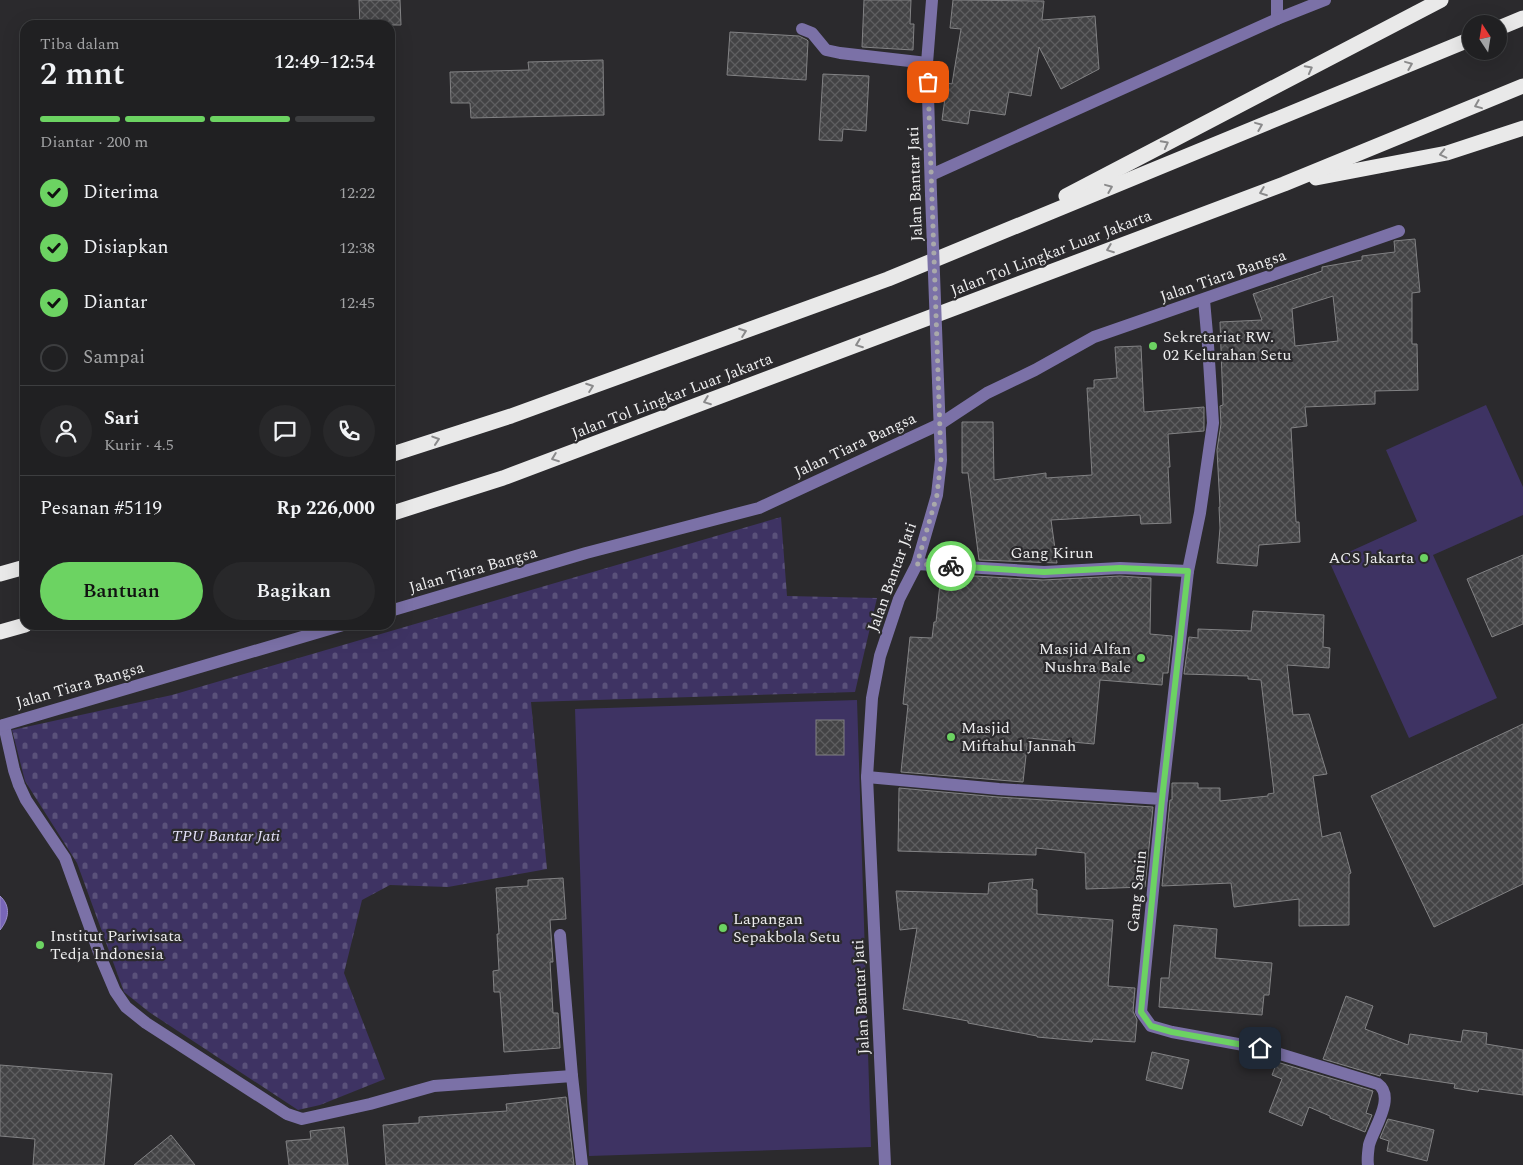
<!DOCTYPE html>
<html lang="id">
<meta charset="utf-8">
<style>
:root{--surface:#202022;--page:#28282a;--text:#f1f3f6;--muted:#a2a3a5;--line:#3d3e40;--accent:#6cd362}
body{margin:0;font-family:Spectral,serif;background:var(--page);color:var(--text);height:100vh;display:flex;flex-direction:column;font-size:19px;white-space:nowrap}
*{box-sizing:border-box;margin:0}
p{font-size:16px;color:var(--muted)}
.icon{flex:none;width:28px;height:28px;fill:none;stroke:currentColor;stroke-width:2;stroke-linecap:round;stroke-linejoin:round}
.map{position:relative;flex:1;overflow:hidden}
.panel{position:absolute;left:20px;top:20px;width:375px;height:610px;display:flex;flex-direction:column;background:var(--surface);border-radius:15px;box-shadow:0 5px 20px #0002,0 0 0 1px var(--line)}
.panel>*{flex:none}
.needle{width:32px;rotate:348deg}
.buttons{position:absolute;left:1462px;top:15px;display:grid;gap:10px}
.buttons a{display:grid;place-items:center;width:45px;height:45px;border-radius:50%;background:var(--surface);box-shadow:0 5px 20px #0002,0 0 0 1px var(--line);font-size:25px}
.pin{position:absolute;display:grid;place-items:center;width:42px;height:42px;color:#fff;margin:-21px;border-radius:10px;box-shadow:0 2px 8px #0006}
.courier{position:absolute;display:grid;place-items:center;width:50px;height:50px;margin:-25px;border:4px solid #6cd362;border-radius:50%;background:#fff;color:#222;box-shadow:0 1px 6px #0007}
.overview em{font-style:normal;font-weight:600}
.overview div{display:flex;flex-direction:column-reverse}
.overview{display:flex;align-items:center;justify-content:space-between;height:85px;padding:0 20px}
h1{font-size:32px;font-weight:600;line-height:38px}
.bar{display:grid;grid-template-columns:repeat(4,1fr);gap:8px 5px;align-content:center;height:60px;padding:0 20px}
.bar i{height:6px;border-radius:4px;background:var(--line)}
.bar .on{background:var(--accent)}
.bar p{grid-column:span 4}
.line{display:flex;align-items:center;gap:12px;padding:0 20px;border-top:1px solid var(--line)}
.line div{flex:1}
.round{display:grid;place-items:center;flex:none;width:52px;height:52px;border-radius:26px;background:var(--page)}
ol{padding:0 20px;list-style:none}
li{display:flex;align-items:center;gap:15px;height:55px}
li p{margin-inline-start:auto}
li .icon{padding:5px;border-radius:50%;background:var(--accent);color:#111;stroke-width:4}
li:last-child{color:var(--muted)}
li i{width:28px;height:28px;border:2px solid var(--line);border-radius:50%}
.primary-button{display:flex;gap:10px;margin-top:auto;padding:10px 20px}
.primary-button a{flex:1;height:58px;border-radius:30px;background:var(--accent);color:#111;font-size:20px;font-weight:600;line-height:58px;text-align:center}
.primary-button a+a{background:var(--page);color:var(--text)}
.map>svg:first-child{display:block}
.cemetery{fill:url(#cemetery-stones)}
.green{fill:#3e3363}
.water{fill:#7866b8;stroke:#9b8ec8}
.building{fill:url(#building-cross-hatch);stroke:#828284;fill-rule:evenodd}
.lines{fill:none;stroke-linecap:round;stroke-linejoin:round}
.minor{stroke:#7b71a7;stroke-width:12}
.highway{stroke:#e9e9e9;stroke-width:15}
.minor-bridge{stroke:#7b71a7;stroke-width:12}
.oneway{stroke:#8a8a8b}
.done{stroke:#a9a9aa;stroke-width:5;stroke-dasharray:0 9}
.route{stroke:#6cd362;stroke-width:6}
.poi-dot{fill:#6cd362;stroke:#2b2a2d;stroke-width:2}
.labels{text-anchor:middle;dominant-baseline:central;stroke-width:4.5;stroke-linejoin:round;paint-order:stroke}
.street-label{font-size:16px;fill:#ededee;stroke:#2b2a2d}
.poi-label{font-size:16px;fill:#ededee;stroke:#2b2a2d;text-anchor:start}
.park-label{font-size:16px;font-style:italic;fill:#e3e0f7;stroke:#2b2a2d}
</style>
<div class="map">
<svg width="1523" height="1165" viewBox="0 0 1523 1165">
<defs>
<pattern id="cemetery-stones" width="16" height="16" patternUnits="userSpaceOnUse" patternTransform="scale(1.25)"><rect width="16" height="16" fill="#3e3363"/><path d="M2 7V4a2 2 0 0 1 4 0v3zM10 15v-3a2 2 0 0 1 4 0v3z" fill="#5a517a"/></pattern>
<pattern id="building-cross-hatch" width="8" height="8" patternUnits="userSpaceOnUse" patternTransform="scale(1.25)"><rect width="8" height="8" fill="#434345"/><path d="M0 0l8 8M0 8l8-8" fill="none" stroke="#5e5e60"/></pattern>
</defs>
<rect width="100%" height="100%" fill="#2b2a2d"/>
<path class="cemetery" d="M781 517 787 596 877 598 855 692 531 702 547 869 448 887 390 885 362 900 344 973 385 1079 320 1105 298 1110 149 1012 124 992 77 863 25 781 12 730 172 695Z"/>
<g class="green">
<path d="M1486 405 1523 487V515L1433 555 1497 698 1409 738 1329 561 1417 521 1386 450Z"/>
<path d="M857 700 871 1147 589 1156 575 709Z"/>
</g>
<path class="water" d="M0 896C11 906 9 919 0 930Z"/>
<g class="building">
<path d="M359 0H400L401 25H360Z"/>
<path d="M864 0H911L910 24H914L913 50 862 47Z"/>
<path d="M953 0 1044 1 1042 20 1095 16 1099 69 1061 89 1039 47 1031 96 1009 92 1005 115 970 110 968 124 942 120 947 83 952 84 961 29 950 28Z"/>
<path d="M730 32 799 36 807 40 808 41 806 80 727 75Z"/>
<path d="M603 60 604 115 471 118 470 103H451L450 72 529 70 528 62Z"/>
<path d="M823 74 869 76 866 131 843 129 842 141 819 140Z"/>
<path d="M1415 239 1420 292 1412 293V344H1417L1418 390 1375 391V404L1305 407 1307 426 1291 428 1296 522H1299L1300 542 1259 545 1257 566 1217 563 1220 528 1219 507H1220L1217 450 1221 424 1220 406 1223 405 1220 322 1262 320 1253 294 1322 271V267L1362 260V256L1395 252 1394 241ZM1333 296 1338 341 1295 346 1292 309Z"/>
<path d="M1141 346 1144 412 1204 407V431L1168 434 1170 467H1168L1171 523 1141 524 1140 515 1051 520 1057 563 979 560 968 473H962V422H993L994 480 1046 473V478L1092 475 1087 388H1094V380L1117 378 1115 347Z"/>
<path d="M1523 555V624L1492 637 1467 579Z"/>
<path d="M941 574 1043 580 1120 576 1151 578 1150 634 1172 636 1168 673H1163L1162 685 1100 680 1094 744 1028 738 1023 782 901 772 908 705 903 704 910 637 932 638 934 622H936Z"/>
<path d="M1253 611 1324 615 1323 647 1330 648 1329 668 1287 665 1293 715 1309 714 1327 774 1313 776 1322 837 1340 832 1351 873 1349 874V925L1299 926V899L1234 907 1231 883 1162 886 1170 800H1172V783H1198V788H1220V801L1268 796V794L1274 793 1261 680 1248 679V676L1184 674 1189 637 1198 638V629L1251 631Z"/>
<rect x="816" y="720" width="28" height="35"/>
<path d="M1523 724V884L1434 927 1371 796Z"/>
<path d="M899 788 998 797 1153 807 1145 887 1086 889 1085 853 1036 848V855L898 851Z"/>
<path d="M563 878 566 919 550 920 553 962H550L553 1013H558L560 1048 504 1052 500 992H494L493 971 499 970 497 934H499L496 888 528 886V880Z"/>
<path d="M1033 879 1032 889 1037 890V914L1113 920 1108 986 1135 988 1133 1011 1137 1020 1135 1042 1093 1039 1092 1042 1037 1037V1036L968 1023V1021L903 1009 917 928 900 930 896 891 988 894 989 883Z"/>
<path d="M1174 925 1217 929 1215 958 1272 963 1269 995H1264L1262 1015 1159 1007 1161 978H1169Z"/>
<path d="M1346 996 1373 1006 1365 1029 1408 1045 1410 1034 1461 1042 1463 1030 1487 1033 1486 1044 1523 1050V1095L1479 1089 1478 1092 1454 1088 1455 1084 1381 1073 1380 1076 1323 1059Z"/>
<path d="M1152 1052 1189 1060 1182 1089 1146 1080Z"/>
<path d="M1277 1062 1373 1091 1366 1113 1372 1115 1365 1132 1330 1118V1116L1309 1107 1302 1126 1269 1112 1282 1079 1272 1075Z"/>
<path d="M0 1065 112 1074 104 1165H33L35 1139 0 1136Z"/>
<path d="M566 1097 574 1165H386L383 1125 419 1123V1117L507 1111 506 1104Z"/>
<path d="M1388 1119 1434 1130 1427 1161 1387 1151 1389 1141 1380 1138Z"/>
<path d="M344 1127 348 1165H289L286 1141 311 1139 310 1131Z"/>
<path d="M171 1135 195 1165H134Z"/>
</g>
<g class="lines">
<g class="minor">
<path d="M1277 19V0"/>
<path d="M802 29 812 33 826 50 840 53 927 63"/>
<path d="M931 175 1277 19 1325 0"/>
<path d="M931 194 927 63 932 0"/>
<path d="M917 564 1044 572 1120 568 1188 571"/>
<path d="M390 611 586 553 759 508 940 424 987 393 1035 370 1094 337 1399 231"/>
<path d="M4 725 14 770 19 785 26 800 65 858 101 958 115 991 126 1007 146 1023 287 1114 302 1119 370 1104 434 1086 572 1076 582 1165"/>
<path d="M0 726 343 625"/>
<path d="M867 777 999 789 1162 799 1141 1012 1151 1026 1172 1032 1260 1048 1378 1084C1396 1097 1373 1129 1369 1145 1368 1152 1367 1159 1368 1165"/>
<path d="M1162 799 1188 571 1200 513 1213 423 1208 345 1204 300"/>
<path d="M560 935 572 1076"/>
<path d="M885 1165 867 777 872 698 880 656 899 599 917 564 937 495 941 460 938 381"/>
</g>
<g class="highway">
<path d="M1499 28 1523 18"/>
<path d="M1316 178 1447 153 1523 128"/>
<path d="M1066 196 1441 0"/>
<path d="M390 455 511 416 888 279 1471 39"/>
<path d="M390 514 503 478 1284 184 1523 86"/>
<path d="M0 574 25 567"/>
<path d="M0 632 25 625"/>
</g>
<path class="minor-bridge" d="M931 194 938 381"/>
</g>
<defs><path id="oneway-chevron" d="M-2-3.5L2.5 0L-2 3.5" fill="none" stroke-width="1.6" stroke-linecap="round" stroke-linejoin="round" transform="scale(1.25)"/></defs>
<g class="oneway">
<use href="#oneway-chevron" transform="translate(1409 65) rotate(-22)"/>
<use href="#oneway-chevron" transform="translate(1309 69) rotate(-28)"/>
<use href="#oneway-chevron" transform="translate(1478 105) rotate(158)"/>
<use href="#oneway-chevron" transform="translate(1259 126) rotate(-22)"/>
<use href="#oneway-chevron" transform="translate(1165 144) rotate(-28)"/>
<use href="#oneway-chevron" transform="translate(1443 154) rotate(167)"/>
<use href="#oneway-chevron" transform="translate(1109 188) rotate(-22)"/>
<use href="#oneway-chevron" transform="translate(1263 192) rotate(159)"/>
<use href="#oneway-chevron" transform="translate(1110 249) rotate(159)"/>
<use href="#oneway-chevron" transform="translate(743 332) rotate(-20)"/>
<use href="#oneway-chevron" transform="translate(859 344) rotate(159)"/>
<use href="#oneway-chevron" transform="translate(590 387) rotate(-20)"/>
<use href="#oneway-chevron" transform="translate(707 401) rotate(159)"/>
<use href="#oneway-chevron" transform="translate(436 440) rotate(-18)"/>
<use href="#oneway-chevron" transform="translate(555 458) rotate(159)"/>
</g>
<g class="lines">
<path class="done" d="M928 82 941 460 937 495 917 564 951 566"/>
<path class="route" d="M951 566 1044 572 1120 568 1188 571 1162 799 1141 1012 1151 1026 1172 1032 1260 1048"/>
</g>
<g class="poi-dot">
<circle cx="1153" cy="346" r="5"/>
<circle cx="1424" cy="558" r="5"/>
<circle cx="1141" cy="658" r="5"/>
<circle cx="951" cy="737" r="5"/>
<circle cx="723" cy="928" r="5"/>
<circle cx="40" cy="945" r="5"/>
</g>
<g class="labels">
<g class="street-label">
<text transform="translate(915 184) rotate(-92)">Jalan Bantar Jati</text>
<text transform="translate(1051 253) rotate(-21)">Jalan Tol Lingkar Luar Jakarta</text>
<text transform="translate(1223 276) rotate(-19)">Jalan Tiara Bangsa</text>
<text transform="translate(672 396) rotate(-21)">Jalan Tol Lingkar Luar Jakarta</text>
<text transform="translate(855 445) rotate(-25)">Jalan Tiara Bangsa</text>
<text x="1052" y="553">Gang Kirun</text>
<text transform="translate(473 570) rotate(-16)">Jalan Tiara Bangsa</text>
<text transform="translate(892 577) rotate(-70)">Jalan Bantar Jati</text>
<text transform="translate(80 685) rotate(-16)">Jalan Tiara Bangsa</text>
<text transform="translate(1137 891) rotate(-84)">Gang Sanin</text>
<text transform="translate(861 997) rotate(-93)">Jalan Bantar Jati</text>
</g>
<g class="poi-label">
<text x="1163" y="337">Sekretariat RW.<tspan x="1163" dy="18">02 Kelurahan Setu</tspan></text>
<text x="1414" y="558" text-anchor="end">ACS Jakarta</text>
<text x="1131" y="649" text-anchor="end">Masjid Alfan<tspan x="1131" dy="18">Nushra Bale</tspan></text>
<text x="961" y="728">Masjid<tspan x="961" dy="18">Miftahul Jannah</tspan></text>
<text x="733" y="919">Lapangan<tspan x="733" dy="18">Sepakbola Setu</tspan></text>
<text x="50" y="936">Institut Pariwisata<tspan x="50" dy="18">Tedja Indonesia</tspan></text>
</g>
<g class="park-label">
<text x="226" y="836">TPU Bantar Jati</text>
</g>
</g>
</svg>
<div class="buttons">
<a><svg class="needle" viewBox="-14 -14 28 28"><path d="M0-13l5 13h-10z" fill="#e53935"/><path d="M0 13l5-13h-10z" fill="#a2a3a5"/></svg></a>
</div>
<div class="pin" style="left:928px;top:82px;background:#ea580c"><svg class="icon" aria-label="bag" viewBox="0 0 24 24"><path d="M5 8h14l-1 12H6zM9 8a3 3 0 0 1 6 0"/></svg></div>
<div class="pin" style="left:1260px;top:1048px;background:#1f2937"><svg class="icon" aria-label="home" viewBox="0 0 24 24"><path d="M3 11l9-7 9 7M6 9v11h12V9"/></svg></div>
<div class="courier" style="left:951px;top:566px"><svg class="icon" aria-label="bike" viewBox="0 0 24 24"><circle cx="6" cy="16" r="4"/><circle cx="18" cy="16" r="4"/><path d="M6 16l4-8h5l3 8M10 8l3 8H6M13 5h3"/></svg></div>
<section class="panel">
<div class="overview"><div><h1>2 mnt</h1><p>Tiba dalam</p></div><em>12:49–12:54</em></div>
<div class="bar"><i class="on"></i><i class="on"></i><i class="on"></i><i></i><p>Diantar · 200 m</p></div>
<ol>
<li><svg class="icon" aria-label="check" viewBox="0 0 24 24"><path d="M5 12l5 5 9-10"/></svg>Diterima<p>12:22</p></li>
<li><svg class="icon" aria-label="check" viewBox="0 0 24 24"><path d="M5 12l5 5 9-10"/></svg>Disiapkan<p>12:38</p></li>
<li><svg class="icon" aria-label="check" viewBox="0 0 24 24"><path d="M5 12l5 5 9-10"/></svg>Diantar<p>12:45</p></li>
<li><i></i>Sampai</li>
</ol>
<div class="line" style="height:90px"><a class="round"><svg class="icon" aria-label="person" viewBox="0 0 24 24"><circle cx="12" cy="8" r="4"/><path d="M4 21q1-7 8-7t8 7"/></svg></a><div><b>Sari</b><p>Kurir · 4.5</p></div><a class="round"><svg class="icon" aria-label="chat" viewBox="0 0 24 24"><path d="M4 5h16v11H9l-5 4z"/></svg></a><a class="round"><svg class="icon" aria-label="phone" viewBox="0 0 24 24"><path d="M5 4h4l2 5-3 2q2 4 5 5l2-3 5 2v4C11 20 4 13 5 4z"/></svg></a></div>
<div class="line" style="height:65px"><div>Pesanan #5119</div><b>Rp 226,000</b></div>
<div class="primary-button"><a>Bantuan</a><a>Bagikan</a></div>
</section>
</div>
